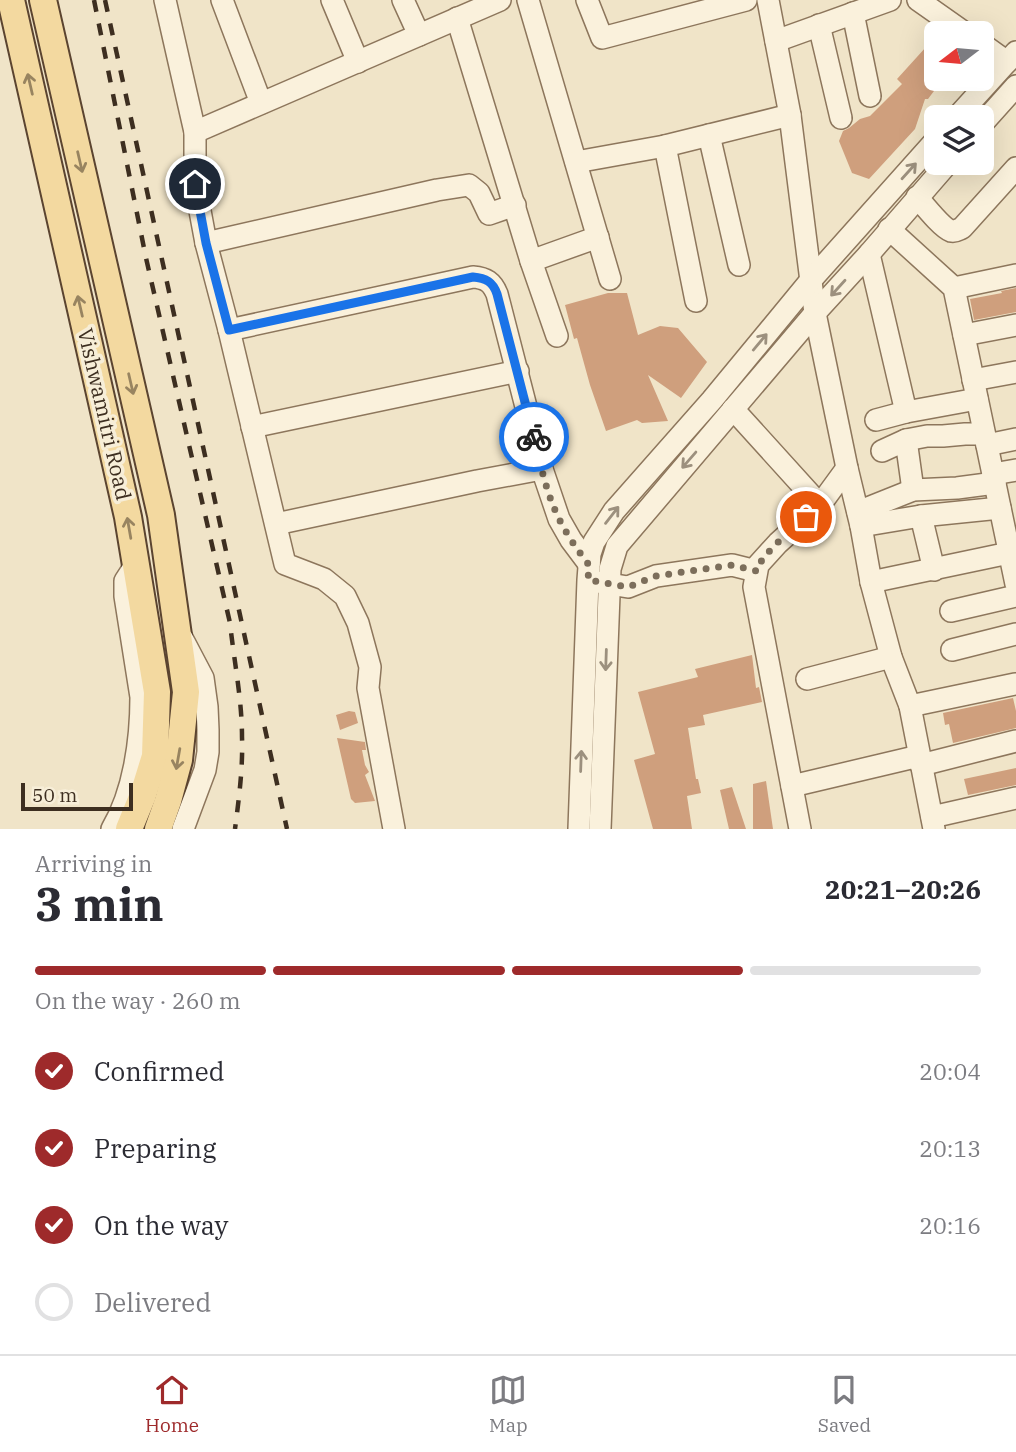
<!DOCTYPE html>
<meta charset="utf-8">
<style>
:root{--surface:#fff;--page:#f7f7f7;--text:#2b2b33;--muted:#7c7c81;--line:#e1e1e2;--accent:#9e2a2b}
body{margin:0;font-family:"IBM Plex Serif",serif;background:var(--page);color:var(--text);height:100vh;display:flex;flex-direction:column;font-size:26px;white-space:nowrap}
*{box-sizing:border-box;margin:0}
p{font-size:23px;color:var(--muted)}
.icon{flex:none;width:38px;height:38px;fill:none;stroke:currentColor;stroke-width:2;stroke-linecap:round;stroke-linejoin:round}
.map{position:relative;height:829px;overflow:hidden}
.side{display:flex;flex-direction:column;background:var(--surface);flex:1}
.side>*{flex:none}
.needle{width:46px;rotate:254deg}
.fabs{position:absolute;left:924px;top:21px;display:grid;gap:14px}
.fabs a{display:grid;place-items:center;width:70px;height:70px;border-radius:10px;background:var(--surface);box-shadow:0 7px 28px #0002;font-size:35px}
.scale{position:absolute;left:21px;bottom:18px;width:112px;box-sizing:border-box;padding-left:7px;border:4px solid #3d2e20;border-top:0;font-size:19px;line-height:24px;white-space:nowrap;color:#3d2e20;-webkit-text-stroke:5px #f7eed8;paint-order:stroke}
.pin{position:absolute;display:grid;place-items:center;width:60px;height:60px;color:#fff;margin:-30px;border:4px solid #fff;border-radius:50%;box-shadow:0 2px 7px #0007}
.courier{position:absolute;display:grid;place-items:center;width:70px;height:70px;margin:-35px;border:5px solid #1a73e8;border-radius:50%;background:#fff;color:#222;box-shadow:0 2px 9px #0007}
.head em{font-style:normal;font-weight:700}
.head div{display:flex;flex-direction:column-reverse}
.head{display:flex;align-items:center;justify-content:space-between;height:119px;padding:0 35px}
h1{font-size:46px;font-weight:700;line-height:52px}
.bar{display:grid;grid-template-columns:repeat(4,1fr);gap:10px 7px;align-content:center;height:84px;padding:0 35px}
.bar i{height:9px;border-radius:5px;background:var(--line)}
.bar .selected{background:var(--accent)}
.bar p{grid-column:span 4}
ol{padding:0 35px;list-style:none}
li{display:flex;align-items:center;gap:21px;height:77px}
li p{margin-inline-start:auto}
li .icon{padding:7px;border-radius:50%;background:var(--accent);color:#fff;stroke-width:4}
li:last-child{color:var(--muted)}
li i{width:38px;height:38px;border:4px solid var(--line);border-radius:50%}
.tab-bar{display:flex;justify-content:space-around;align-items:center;height:98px;border-top:2px solid var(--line);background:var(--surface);font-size:19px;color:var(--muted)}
.tab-bar a{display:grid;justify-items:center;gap:4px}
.tab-bar .selected{color:var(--accent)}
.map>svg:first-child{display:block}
.building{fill:#cf9f7d}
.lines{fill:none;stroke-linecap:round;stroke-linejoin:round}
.minor-casing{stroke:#8d765c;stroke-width:24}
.major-casing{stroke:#5b4430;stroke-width:30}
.minor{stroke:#faf1dc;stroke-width:21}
.major{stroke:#f3d9a0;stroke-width:26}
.rail{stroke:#3d2e20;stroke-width:4.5;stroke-dasharray:12 12;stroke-linecap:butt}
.oneway{stroke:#988460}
.oneway2{stroke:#9c907e}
.done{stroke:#7c6e5b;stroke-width:7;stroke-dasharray:0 12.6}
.route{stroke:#1a73e8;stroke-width:9}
.labels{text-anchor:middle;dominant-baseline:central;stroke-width:7;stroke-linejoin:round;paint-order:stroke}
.street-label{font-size:21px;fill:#3d2e20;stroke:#f7eed8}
</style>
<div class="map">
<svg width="1016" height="829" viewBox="0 0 1016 829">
<rect width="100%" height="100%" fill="#f0e4c8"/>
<g class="building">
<path d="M936 36V79H943L928 99H925L915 129 869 179 852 173 839 141 843 131 849 128 860 119 870 116 902 84 897 79Z"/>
<path d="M1016 288V312L974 320 970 299 1002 293 1001 291Z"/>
<path d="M608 293H627L638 335 660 326 678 328 707 362 681 398 648 375 668 421 642 423 637 420 606 431 590 385 577 338 574 339 565 305Z"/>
<path d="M752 655 756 688 759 687 762 702 703 715 705 725 688 728 696 779H698L701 793 687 796 692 829H653L634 760 655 754 638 692 698 677 695 669Z"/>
<path d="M1013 698 1016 711V728L953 743 949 724 945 725 943 713Z"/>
<path d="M349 711 355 712 358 723 340 730 336 715Z"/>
<path d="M337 738 365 742 366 750H362L365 765 369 772 365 775 375 801 355 803 351 799Z"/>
<path d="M1016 768V785L968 795 964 779Z"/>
<path d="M766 781 773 829H753V784Z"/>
<path d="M732 787 746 829H729L720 790Z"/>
</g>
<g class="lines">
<g class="minor-casing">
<g id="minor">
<path d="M165 0 195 132V184L206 243 229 330 285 564 324 579 345 596 358 623 370 667 368 688 394 829"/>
<path d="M222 0 261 103"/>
<path d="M332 0 358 62"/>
<path d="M403 0 419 35"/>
<path d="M528 0 610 279"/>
<path d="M587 0 602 38 746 0"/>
<path d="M768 0 790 115 815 313 847 468 861 526 871 582 891 657 910 706 934 829"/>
<path d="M918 0 965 33"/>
<path d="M853 13 870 96"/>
<path d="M457 18 531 261 557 336"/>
<path d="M819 25 841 118"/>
<path d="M776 41 890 0"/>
<path d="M982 44 1007 62"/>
<path d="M957 117 1016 52"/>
<path d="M982 124 1016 86"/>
<path d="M195 132 500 0"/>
<path d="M709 135 739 265"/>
<path d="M576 162 665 146"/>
<path d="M917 197C924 205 942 228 951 231 956 232 957 230 962 228L1016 168"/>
<path d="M889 229 954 288 1016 584"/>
<path d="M206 243 437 190 469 185 479 193 489 214 515 205"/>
<path d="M869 254 906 412 977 399"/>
<path d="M531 261 598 237"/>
<path d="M954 288 1016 275"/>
<path d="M696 301 665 146 790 115"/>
<path d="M229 330 473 277C486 278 492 282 497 294L542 469 559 519 571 540 589 564"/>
<path d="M964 335 1016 325"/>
<path d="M973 380 1016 372"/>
<path d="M733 409 820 505"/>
<path d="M876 420 906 412"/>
<path d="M252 427 518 371"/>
<path d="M906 440 927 436H943L965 434H984"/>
<path d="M987 445 1016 439"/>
<path d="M882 451 906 440 913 490"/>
<path d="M993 474 1016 470"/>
<path d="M858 512 913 490 957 488 995 483"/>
<path d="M921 516 934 570"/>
<path d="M276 524 477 481 542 469"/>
<path d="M861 526 921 516 1000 508"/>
<path d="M597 582 628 587 656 576 732 565 756 571"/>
<path d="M871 582 1009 553"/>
<path d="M951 611 1016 596"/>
<path d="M182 638 203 678 207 707 208 730V752L205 770 183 829"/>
<path d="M952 650 1016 634"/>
<path d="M807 679 891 657"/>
<path d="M910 706 1015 684"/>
<path d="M921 765 1016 741"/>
<path d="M792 786 919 756"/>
<path d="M932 817 1016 798"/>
<path d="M112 829C134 792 141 740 141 697L125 596V581L136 564"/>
<path d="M579 829 588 580 590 554 594 542 614 511 712 400 811 280 936 140"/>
<path d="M600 829 610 569 617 546 815 313 869 254 948 163"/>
<path d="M800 829 754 587 758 565 778 543 820 505 847 468"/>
</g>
</g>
<g class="major-casing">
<g id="major">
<path d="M11 0 128 517 157 692 155 756 143 795 129 829"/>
<path d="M43 0 161 515 186 692 179 760 168 801 158 829"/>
</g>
</g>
<use href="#minor" class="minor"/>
<use href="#major" class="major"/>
<g class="rail">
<path d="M94 0 146 258 230 623C234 661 242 699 242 737 243 768 239 798 235 829"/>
<path d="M105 0 287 829"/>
</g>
</g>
<defs><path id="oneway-shaft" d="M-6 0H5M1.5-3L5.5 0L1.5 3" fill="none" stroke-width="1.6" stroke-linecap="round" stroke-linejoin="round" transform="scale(1.75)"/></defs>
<g class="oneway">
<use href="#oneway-shaft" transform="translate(30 84) rotate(-103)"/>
<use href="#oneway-shaft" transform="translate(80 162) rotate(77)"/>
<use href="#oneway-shaft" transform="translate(80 306) rotate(-103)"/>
<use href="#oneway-shaft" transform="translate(131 384) rotate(77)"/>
<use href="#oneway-shaft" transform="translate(129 528) rotate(-100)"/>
<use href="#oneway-shaft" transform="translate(178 759) rotate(100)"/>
</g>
<g class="oneway2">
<use href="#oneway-shaft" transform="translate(909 171) rotate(-48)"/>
<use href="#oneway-shaft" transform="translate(838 288) rotate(132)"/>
<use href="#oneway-shaft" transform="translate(760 342) rotate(-50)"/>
<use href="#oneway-shaft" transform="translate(689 460) rotate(131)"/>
<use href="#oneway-shaft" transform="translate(612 515) rotate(-52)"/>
<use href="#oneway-shaft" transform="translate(606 660) rotate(92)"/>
<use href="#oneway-shaft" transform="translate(581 761) rotate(-88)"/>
</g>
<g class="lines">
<path class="done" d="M534 437C541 467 548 501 564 528 571 541 580 553 589 565L588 580 628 587 656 576 732 565 757 571C759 556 793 529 806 517"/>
<path class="route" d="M195 184 206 243 229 330 473 277C486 278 493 282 497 294L534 437"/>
</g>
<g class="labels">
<g class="street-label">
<text transform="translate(105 414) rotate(77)">Vishwamitri Road</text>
</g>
</g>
</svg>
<div class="fabs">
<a><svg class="needle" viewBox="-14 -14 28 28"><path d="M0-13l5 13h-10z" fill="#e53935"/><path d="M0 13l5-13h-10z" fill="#7c7c81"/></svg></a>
<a><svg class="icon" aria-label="layers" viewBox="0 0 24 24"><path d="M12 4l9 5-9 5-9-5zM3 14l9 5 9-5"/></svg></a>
</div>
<div class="scale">50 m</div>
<div class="pin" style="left:806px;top:517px;background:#ea580c"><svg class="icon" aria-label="bag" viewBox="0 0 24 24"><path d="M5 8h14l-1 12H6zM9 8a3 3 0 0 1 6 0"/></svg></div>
<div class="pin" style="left:195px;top:184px;background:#1f2937"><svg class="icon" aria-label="home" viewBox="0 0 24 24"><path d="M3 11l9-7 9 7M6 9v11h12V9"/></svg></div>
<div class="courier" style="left:534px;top:437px"><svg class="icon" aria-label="bike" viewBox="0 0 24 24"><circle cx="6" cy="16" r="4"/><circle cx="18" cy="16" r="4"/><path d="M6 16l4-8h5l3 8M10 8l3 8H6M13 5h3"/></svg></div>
</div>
<section class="side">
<div class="head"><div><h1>3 min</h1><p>Arriving in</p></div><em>20:21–20:26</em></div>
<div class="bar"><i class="selected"></i><i class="selected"></i><i class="selected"></i><i></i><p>On the way · 260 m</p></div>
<ol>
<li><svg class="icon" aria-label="check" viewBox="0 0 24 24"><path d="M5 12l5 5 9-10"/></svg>Confirmed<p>20:04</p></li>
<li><svg class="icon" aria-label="check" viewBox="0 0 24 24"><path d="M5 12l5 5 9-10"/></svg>Preparing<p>20:13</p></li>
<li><svg class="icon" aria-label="check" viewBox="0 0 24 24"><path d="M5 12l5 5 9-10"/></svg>On the way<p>20:16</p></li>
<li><i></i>Delivered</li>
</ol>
</section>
<nav class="tab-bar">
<a class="selected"><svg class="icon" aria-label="home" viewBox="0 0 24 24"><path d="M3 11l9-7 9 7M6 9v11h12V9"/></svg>Home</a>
<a><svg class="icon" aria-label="map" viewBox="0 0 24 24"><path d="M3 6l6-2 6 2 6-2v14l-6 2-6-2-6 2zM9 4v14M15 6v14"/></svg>Map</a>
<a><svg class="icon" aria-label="saved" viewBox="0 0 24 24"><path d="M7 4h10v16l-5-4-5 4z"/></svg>Saved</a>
</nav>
